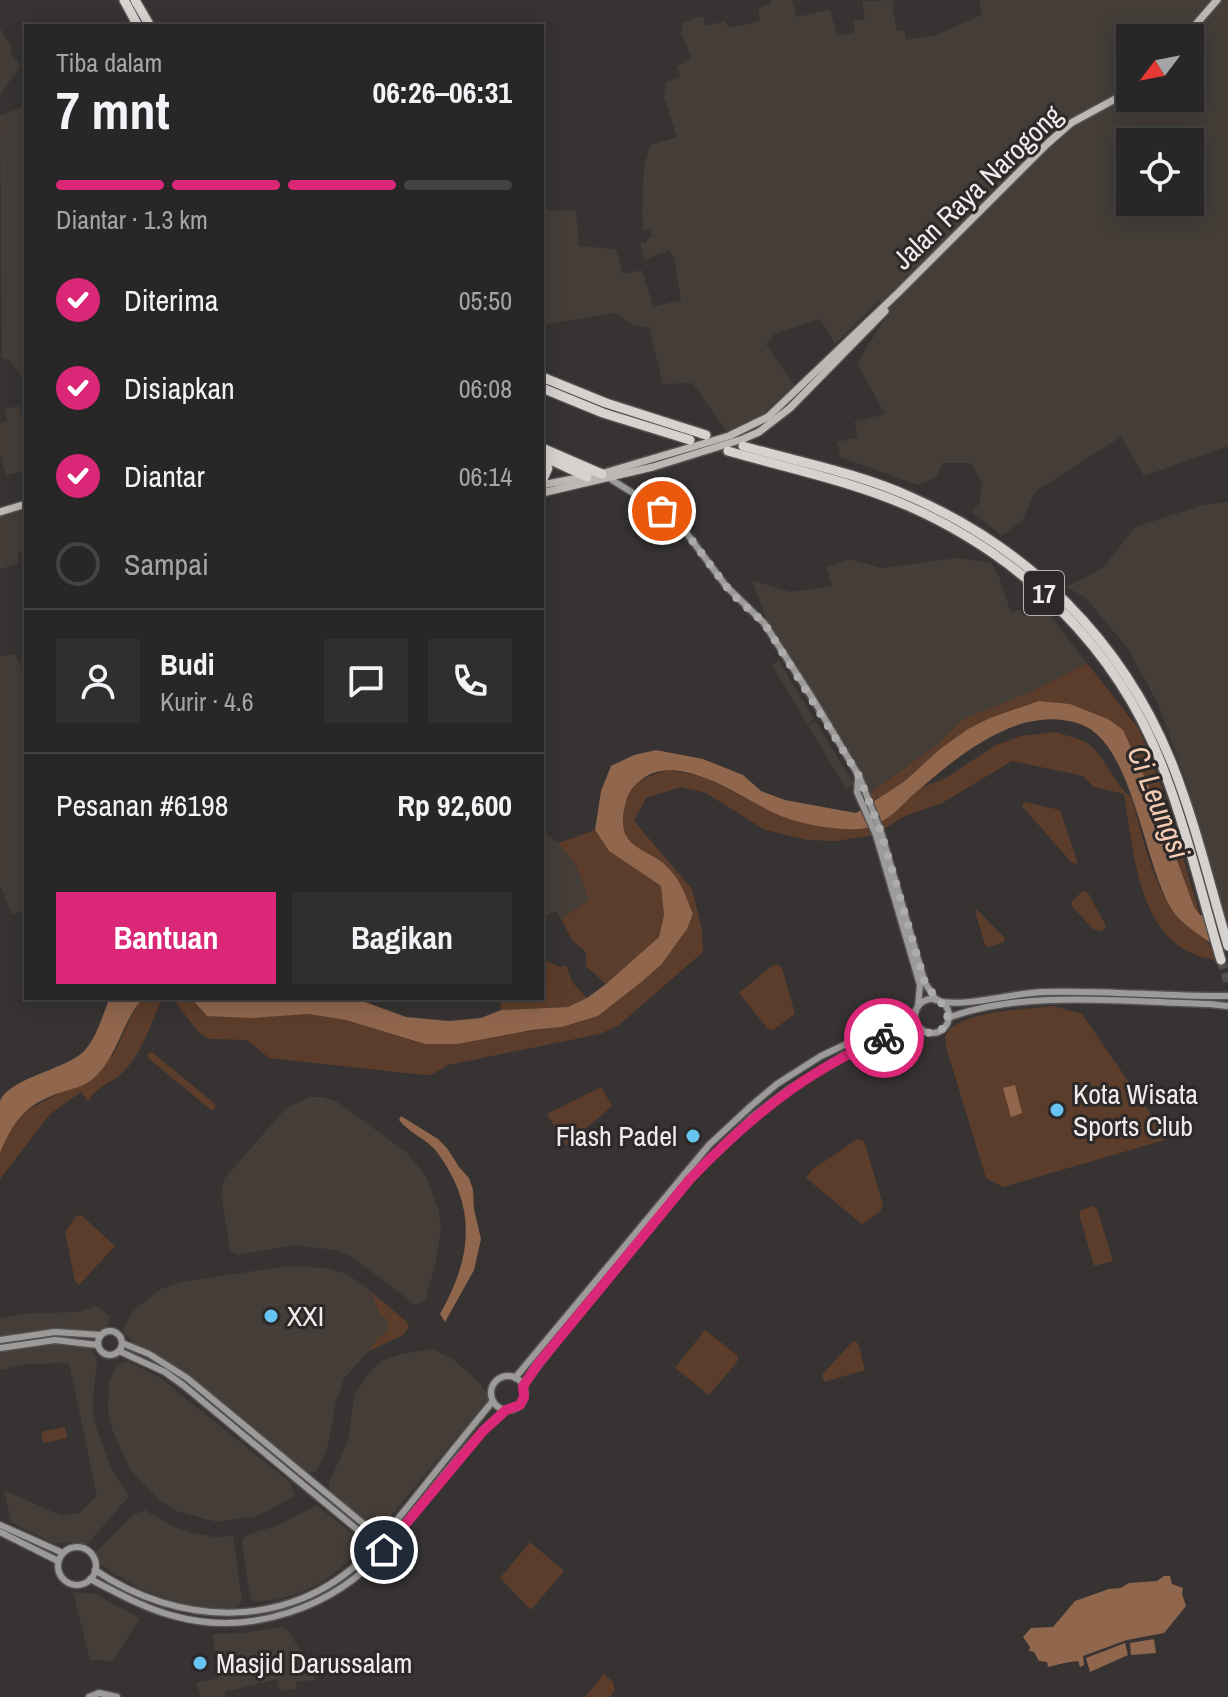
<!DOCTYPE html>
<html lang="id">
<meta charset="utf-8">
<style>
:root{--surface:#282626;--page:#302e2e;--text:#f1f3f6;--muted:#a5a5a7;--line:#444343;--accent:#db2777}
body{margin:0;font-family:"Archivo Narrow",sans-serif;background:var(--page);color:var(--text);height:100vh;display:flex;flex-direction:column;font-size:30px;white-space:nowrap}
*{box-sizing:border-box;margin:0}
p{font-size:26px;color:var(--muted)}
.icon{flex:none;width:44px;height:44px;fill:none;stroke:currentColor;stroke-width:2;stroke-linecap:round;stroke-linejoin:round}
.map{position:relative;flex:1;overflow:hidden}
.side{position:absolute;left:24px;top:24px;width:520px;height:976px;display:flex;flex-direction:column;background:var(--surface);border-radius:0px;box-shadow:0 4px 20px #0003,0 0 0 2px var(--line)}
.side>*{flex:none}
.needle{width:52px;rotate:238deg}
.buttons{position:absolute;left:1116px;top:24px;display:grid;gap:16px}
.buttons a{display:grid;place-items:center;width:88px;height:88px;border-radius:0px;background:var(--surface);box-shadow:0 4px 20px #0003,0 0 0 2px var(--line);font-size:40px}
.pin{position:absolute;display:grid;place-items:center;width:68px;height:68px;color:#fff;margin:-34px;border:4px solid #fff;border-radius:50%;box-shadow:0 2px 8px #0007}
.courier{position:absolute;display:grid;place-items:center;width:80px;height:80px;margin:-40px;border:6px solid #db2777;border-radius:50%;background:#fff;color:#222;box-shadow:0 2px 10px #0007}
.head em{font-style:normal;font-weight:700}
.head div{display:flex;flex-direction:column-reverse}
.head{display:flex;align-items:center;justify-content:space-between;height:136px;padding:0 32px}
h1{font-size:52px;font-weight:700;line-height:60px}
.bar{display:grid;grid-template-columns:repeat(4,1fr);gap:12px 8px;align-content:center;height:96px;padding:0 32px}
.bar i{height:10px;border-radius:6px;background:var(--line)}
.bar .current{background:var(--accent)}
.bar p{grid-column:span 4}
.line{display:flex;align-items:center;gap:20px;padding:0 32px;border-top:2px solid var(--line)}
.line div{flex:1}
.round{display:grid;place-items:center;flex:none;width:84px;height:84px;border-radius:0px;background:var(--page)}
ol{padding:0 32px;list-style:none}
li{display:flex;align-items:center;gap:24px;height:88px}
li p{margin-inline-start:auto}
li .icon{padding:8px;border-radius:50%;background:var(--accent);color:#fff;stroke-width:4}
li:last-child{color:var(--muted)}
li i{width:44px;height:44px;border:4px solid var(--line);border-radius:50%}
.action{display:flex;gap:16px;margin-top:auto;padding:16px 32px}
.action a{flex:1;height:92px;border-radius:0px;background:var(--accent);color:#fff;font-size:32px;font-weight:700;line-height:92px;text-align:center}
.action a+a{background:var(--page);color:var(--text)}
.map>svg:first-child{display:block}
.built{fill:#443d38;fill-rule:evenodd}
.green{fill:#5c3d2b}
.water{fill:#90664d}
.lines{fill:none;stroke-linecap:round;stroke-linejoin:round}
.highway-tunnel{stroke:#524f4e;stroke-width:9;stroke-dasharray:9 4.5;stroke-linecap:butt}
.secondary-casing{stroke:#545150;stroke-width:9}
.primary-casing{stroke:#545150;stroke-width:10}
.highway-casing{stroke:#545150;stroke-width:12}
.secondary{stroke:#9d9b9a;stroke-width:6}
.primary{stroke:#bbb8b6;stroke-width:7}
.highway{stroke:#d5d2d0;stroke-width:9}
.done{stroke:#aeacab;stroke-width:8;stroke-dasharray:0 14.4}
.route{stroke:#db2777;stroke-width:10}
.poi-dot{fill:#68c4f0;stroke:#2c2928;stroke-width:3}
.labels{text-anchor:middle;dominant-baseline:central;stroke-width:6;stroke-linejoin:round;paint-order:stroke}
.shield{fill:#2c2928;stroke:#b4b2b1;stroke-width:2}
.shield-label{font-size:26px;font-weight:bold;fill:#efedec}
.street-label{font-size:28px;fill:#efedec;stroke:#2c2928}
.poi-label{font-size:28px;fill:#efedec;stroke:#2c2928;text-anchor:start}
.water-label{font-size:30px;font-style:italic;fill:#f6ccb4;stroke:#2c2928}
</style>
<div class="map">
<svg width="1228" height="1697" viewBox="0 0 1228 1697">
<rect width="100%" height="100%" fill="#363332"/>
<g class="built">
<path d="M771 0H792L797 17 830 9 837 36 855 32 853 21 865 19 862 1 894 0 893 9 897 31H904L906 40 936 35 982 15 979 0H1228V446L1144 476 1121 437 1036 491 1022 521 1002 536 972 512 980 502 982 483 971 463H943L936 478 918 485 840 457 837 442 858 437 854 422 885 414 857 363 889 312 879 301 835 344 820 319 776 333 766 344 794 385 761 416 727 432 692 383 663 384 649 327 634 326 615 313 542 325V210L576 211 579 246 616 249 623 274 642 270 653 307 681 300 674 258 669 250 644 260 640 243H647V240L652 236 650 230 643 231 642 213 644 168 650 145 677 137 664 96 665 83 680 76 677 67 691 57 681 34 683 22 703 16 706 26 725 21 729 28 760 21 758 8 771 4ZM1130 38H1190V98H1130ZM1130 142H1190V202H1130Z"/>
<path d="M0 28 10 45 11 54 21 66 0 94Z"/>
<path d="M26 106V383L10 360 2 358 0 115Z"/>
<path d="M19 406 26 432V471L6 475 0 454V423L7 421 4 409Z"/>
<path d="M1228 502V922H1227L1185 779 1158 704 1129 650 1085 597 1066 587 1103 568 1135 527 1203 505Z"/>
<path d="M26 508V551L18 552V564L0 569V516Z"/>
<path d="M957 558 991 563 999 577 1011 613 1019 609 1024 616 1045 609 1087 663 1034 691 961 720 939 743 870 793 845 743 766 618 752 580 790 592 832 586 826 567 850 559 882 568Z"/>
<path d="M15 654 26 677V910L12 915 0 884V656Z"/>
<path d="M779 661 814 719 807 724 772 665Z"/>
<path d="M816 722 854 784 846 789 808 726Z"/>
<path d="M542 830 558 843 576 865 589 900 561 919 556 911 544 917 542 911Z"/>
<path d="M309 1097H322L336 1101 406 1152 426 1176 439 1211 441 1228 436 1263 425 1301 419 1304H414L352 1257 334 1250 296 1245 238 1255 230 1250 221 1194 224 1179 285 1109Z"/>
<path d="M287 1266 328 1268 346 1274 362 1284 407 1322 409 1327 403 1335 369 1351 345 1377 336 1402 328 1446 317 1471 312 1472H307L180 1371 138 1346 124 1334V1326L133 1311 161 1289 181 1282Z"/>
<path d="M96 1306 110 1316 106 1328 95 1332 36 1331 0 1338V1318L31 1313 78 1312Z"/>
<path d="M52 1343 91 1347 97 1361 93 1400 94 1420 110 1466 129 1496 85 1547 80 1543 70 1542 55 1544 11 1522 4 1490 62 1516 80 1513 97 1496 69 1363 28 1364 0 1370V1351Z"/>
<path d="M432 1349 451 1358 477 1380 488 1395 487 1401 380 1529 374 1530 329 1491V1483L348 1441 354 1395 370 1371 383 1360 402 1354Z"/>
<path d="M127 1361 159 1377 290 1482 295 1496 258 1516 217 1522 179 1512 160 1501 131 1471 113 1432 108 1411 109 1382 117 1365Z"/>
<path d="M316 1505 361 1540 362 1551 324 1581 304 1591 280 1599 254 1602 250 1598 242 1541 246 1535 279 1525Z"/>
<path d="M145 1510 174 1527 193 1533 214 1537 233 1536 242 1599 240 1604 235 1608 202 1607 168 1599 138 1588 98 1563 93 1555 133 1515Z"/>
<path d="M73 1592 95 1594 140 1618 113 1661 90 1660Z"/>
<path d="M281 1627 287 1629 313 1670 315 1680 296 1682V1689L280 1691 277 1679 225 1692V1697H201L196 1683 219 1678 212 1634 244 1633Z"/>
</g>
<g class="green">
<path d="M1087 663 1139 729 1163 790 1200 915 1194 908 1175 861 1155 800 1108 719 1070 704 1039 701 1020 708 940 749 905 781 874 801 870 793 939 743 961 720 1033 691Z"/>
<path d="M1056 732C1067 736 1084 739 1092 747 1106 760 1119 791 1132 798 1142 836 1151 876 1172 910 1185 931 1210 933 1216 960 1138 950 1135 856 1124 794L1094 787 1083 776 1012 761 942 803 905 816 874 835 836 841 808 840 765 830 706 793 681 787 646 798 634 821 692 889 702 930 703 952 619 1025 600 1034 448 1065 431 1075 415 1074 269 1058 247 1040 210 1039 199 1033 173 999 169 998H191L207 1016 308 1014 346 1020 425 1044 562 1027 598 1016 640 983 661 965 687 929 693 915 629 843 622 823 627 795 640 780 666 770 700 775 783 817 884 821 921 788 944 779 996 745 1021 736Z"/>
<path d="M1024 802 1060 810 1078 864 1072 863 1022 806Z"/>
<path d="M595 830 609 851 661 886 664 915 659 937 606 984 586 966V952L572 940 561 919 589 900 576 865 558 843Z"/>
<path d="M1083 891 1088 893 1106 926 1102 931 1093 929 1072 906V901Z"/>
<path d="M976 909 1005 938 1004 942 989 947 985 945 975 911Z"/>
<path d="M542 959 560 967 566 965 572 982 587 998 568 1007 501 1010V998H542Z"/>
<path d="M773 965H779L782 968 795 1014 773 1030 768 1029 739 993Z"/>
<path d="M143 998H163C151 1021 144 1048 127 1068 115 1082 98 1085 88 1101L81 1092 50 1114 0 1179V1153L11 1126 22 1113 59 1093 113 1055 137 1005Z"/>
<path d="M1053 1006 1082 1014 1168 1139 1003 1187 986 1178 946 1047 945 1036C958 1010 1025 1010 1053 1006Z"/>
<path d="M152 1052 215 1104V1109L211 1110 148 1058 147 1054Z"/>
<path d="M601 1087 612 1106 566 1145 547 1114Z"/>
<path d="M857 1139 864 1141 883 1205 880 1212 862 1224 806 1178 812 1170Z"/>
<path d="M1093 1206 1097 1209 1113 1261 1094 1266 1079 1214 1081 1210Z"/>
<path d="M81 1215 115 1246 79 1285 75 1282 65 1232 76 1216Z"/>
<path d="M371 1292 407 1322 409 1327 403 1335 369 1351 378 1337 385 1334 388 1327 386 1318 380 1315Z"/>
<path d="M705 1330 738 1356 737 1362 709 1395 675 1368Z"/>
<path d="M853 1341 858 1343 865 1370 824 1382 822 1375Z"/>
<path d="M65 1427 67 1438 43 1443 41 1432Z"/>
<path d="M530 1542 564 1571 531 1610 500 1578Z"/>
<path d="M604 1674 613 1682 615 1690 610 1697H585Z"/>
</g>
<g class="water">
<path d="M1039 701 1070 704 1108 719 1123 730 1155 800 1194 907 1200 915 1228 922V945H1213C1200 935 1181 924 1172 910 1143 863 1133 742 1080 724 1018 703 957 757 914 794 898 809 882 828 859 829 835 830 804 825 781 816 741 800 666 737 629 793 626 798 626 804 624 810 616 852 652 847 671 871 682 883 687 900 693 914L687 929 661 965 640 983 598 1016 562 1027 532 1030 457 1044H425L346 1020 308 1014 252 1018 207 1016 191 998H354L406 1017 449 1021 481 1018 501 1010 568 1007 587 998 606 984 659 937 664 915 661 886 609 851 595 830 601 791 611 766 634 755 656 750 703 759 743 775 761 791 785 800 856 813 905 781 940 749 968 729 990 718Z"/>
<path d="M110 998H143C122 1021 118 1056 94 1078 84 1087 71 1089 59 1093 25 1105 14 1120 0 1153 0 1140 0 1113 0 1102 7 1078 69 1069 85 1050 97 1037 103 1013 110 998Z"/>
<path d="M1015 1085 1022 1113 1011 1117 1003 1088Z"/>
<path d="M401 1116 438 1139 447 1148 459 1167 469 1178 473 1190 474 1209 481 1239 474 1270 445 1322 440 1314C472 1257 478 1208 437 1152 427 1139 410 1134 399 1120Z"/>
<path d="M1164 1576H1170L1172 1584 1183 1588 1182 1594 1186 1606 1164 1633 1127 1640 1083 1656 1084 1665 1080 1667 1078 1661C1068 1662 1059 1664 1048 1667L1047 1662 1039 1661 1034 1652 1029 1651 1030 1647 1023 1637 1031 1628 1053 1627 1075 1601 1109 1589 1121 1588 1129 1583 1157 1581Z"/>
<path d="M1154 1639 1156 1653 1131 1655 1130 1643Z"/>
<path d="M1125 1643 1128 1655 1090 1672 1086 1658Z"/>
</g>
<g class="lines">
<path class="highway-tunnel" d="M1221 960 1228 982"/>
<g class="secondary-casing">
<g id="secondary">
<path d="M612 480 662 511 682 527 726 586 764 623 813 699 859 776 881 832 925 983 936 1000"/>
<path d="M858 779 857 792 876 835 920 985 918 1006"/>
<circle cx="932" cy="1016" r="17"/>
<path d="M941 1002C974 1006 1010 993 1044 992 1105 990 1167 997 1228 996"/>
<path d="M948 1018C1022 989 1129 1002 1209 1004L1228 1006"/>
<circle cx="110" cy="1343" r="12"/>
<path d="M0 1340 55 1332 101 1335"/>
<path d="M122 1343 149 1354 187 1378 377 1535"/>
<path d="M0 1348 55 1340 98 1345"/>
<path d="M119 1351 165 1372 183 1385 371 1541"/>
<circle cx="508" cy="1393" r="17"/>
<path d="M515 1378 709 1145 751 1106 777 1084 821 1056 916 1011"/>
<path d="M523 1386 569 1325 690 1179 751 1118 789 1089 843 1056 890 1036 920 1029"/>
<path d="M0 1525 63 1553"/>
<path d="M0 1532 58 1561"/>
<circle cx="77" cy="1566" r="19"/>
<path d="M95 1570C179 1627 289 1631 365 1557 380 1543 392 1526 405 1510 434 1474 463 1437 493 1401"/>
<path d="M90 1579C118 1593 143 1608 174 1616 249 1637 335 1608 385 1549 424 1503 459 1448 506 1410"/>
<path d="M89 1697 99 1693 117 1697"/>
</g>
</g>
<g class="primary-casing">
<g id="primary">
<path d="M1184 38 1217 0"/>
<path d="M542 485 604 473 729 436 768 417 898 293 1047 144 1071 123 1130 91"/>
<path d="M542 493 653 467 743 439 759 432 790 408 885 311"/>
<path d="M0 512 26 504"/>
</g>
</g>
<g class="highway-casing">
<g id="highway">
<path d="M124 0 138 26"/>
<path d="M135 0 150 26"/>
<path d="M542 377 606 403 706 435"/>
<path d="M542 388 603 413 690 440"/>
<path d="M743 446C799 462 858 473 911 497 1030 549 1122 641 1171 761 1195 821 1210 885 1228 946"/>
<path d="M542 448 602 474"/>
<path d="M728 451C787 468 851 481 908 506 1024 557 1118 649 1163 768 1187 831 1202 896 1221 960"/>
<path d="M542 456 587 477"/>
<path d="M542 460 548 468 542 481"/>
</g>
</g>
<use href="#secondary" class="secondary"/>
<use href="#primary" class="primary"/>
<use href="#highway" class="highway"/>
</g>
<g class="lines">
<path class="done" d="M662 511 682 527 732 594 764 623 859 776 881 832 925 983C934 999 960 1013 940 1031L929 1033 920 1029 884 1038"/>
<path class="route" d="M384 1550 483 1431 506 1410 520 1405 524 1397 523 1386 538 1364 690 1179C749 1118 805 1071 884 1038"/>
</g>
<g class="poi-dot">
<circle cx="1057" cy="1110" r="8"/>
<circle cx="693" cy="1136" r="8"/>
<circle cx="271" cy="1316" r="8"/>
<circle cx="200" cy="1663" r="8"/>
</g>
<g class="labels">
<rect class="shield" x="1024" y="571" width="40" height="44" rx="6"/>
<g class="shield-label">
<text x="1044" y="593">17</text>
</g>
<g class="street-label">
<text transform="translate(977 187) rotate(-44)">Jalan Raya Narogong</text>
</g>
<g class="poi-label">
<text x="1073" y="1094">Kota Wisata<tspan x="1073" dy="32">Sports Club</tspan></text>
<text x="677" y="1136" text-anchor="end">Flash Padel</text>
<text x="287" y="1316">XXI</text>
<text x="216" y="1663">Masjid Darussalam</text>
</g>
<g class="water-label">
<text transform="translate(1159 802) rotate(68)">Ci Leungsi</text>
</g>
</g>
</svg>
<div class="buttons">
<a><svg class="needle" viewBox="-14 -14 28 28"><path d="M0-13l5 13h-10z" fill="#e53935"/><path d="M0 13l5-13h-10z" fill="#a5a5a7"/></svg></a>
<a><svg class="icon" aria-label="locate" viewBox="0 0 24 24"><circle cx="12" cy="12" r="6"/><path d="M12 2v4M12 18v4M2 12h4M18 12h4"/></svg></a>
</div>
<div class="pin" style="left:662px;top:511px;background:#ea580c"><svg class="icon" aria-label="bag" viewBox="0 0 24 24"><path d="M5 8h14l-1 12H6zM9 8a3 3 0 0 1 6 0"/></svg></div>
<div class="pin" style="left:384px;top:1550px;background:#1f2937"><svg class="icon" aria-label="home" viewBox="0 0 24 24"><path d="M3 11l9-7 9 7M6 9v11h12V9"/></svg></div>
<div class="courier" style="left:884px;top:1038px"><svg class="icon" aria-label="bike" viewBox="0 0 24 24"><circle cx="6" cy="16" r="4"/><circle cx="18" cy="16" r="4"/><path d="M6 16l4-8h5l3 8M10 8l3 8H6M13 5h3"/></svg></div>
<section class="side">
<div class="head"><div><h1>7 mnt</h1><p>Tiba dalam</p></div><em>06:26–06:31</em></div>
<div class="bar"><i class="current"></i><i class="current"></i><i class="current"></i><i></i><p>Diantar · 1.3 km</p></div>
<ol>
<li><svg class="icon" aria-label="check" viewBox="0 0 24 24"><path d="M5 12l5 5 9-10"/></svg>Diterima<p>05:50</p></li>
<li><svg class="icon" aria-label="check" viewBox="0 0 24 24"><path d="M5 12l5 5 9-10"/></svg>Disiapkan<p>06:08</p></li>
<li><svg class="icon" aria-label="check" viewBox="0 0 24 24"><path d="M5 12l5 5 9-10"/></svg>Diantar<p>06:14</p></li>
<li><i></i>Sampai</li>
</ol>
<div class="line" style="height:144px"><a class="round"><svg class="icon" aria-label="person" viewBox="0 0 24 24"><circle cx="12" cy="8" r="4"/><path d="M4 21q1-7 8-7t8 7"/></svg></a><div><b>Budi</b><p>Kurir · 4.6</p></div><a class="round"><svg class="icon" aria-label="chat" viewBox="0 0 24 24"><path d="M4 5h16v11H9l-5 4z"/></svg></a><a class="round"><svg class="icon" aria-label="phone" viewBox="0 0 24 24"><path d="M5 4h4l2 5-3 2q2 4 5 5l2-3 5 2v4C11 20 4 13 5 4z"/></svg></a></div>
<div class="line" style="height:104px"><div>Pesanan #6198</div><b>Rp 92,600</b></div>
<div class="action"><a>Bantuan</a><a>Bagikan</a></div>
</section>
</div>
